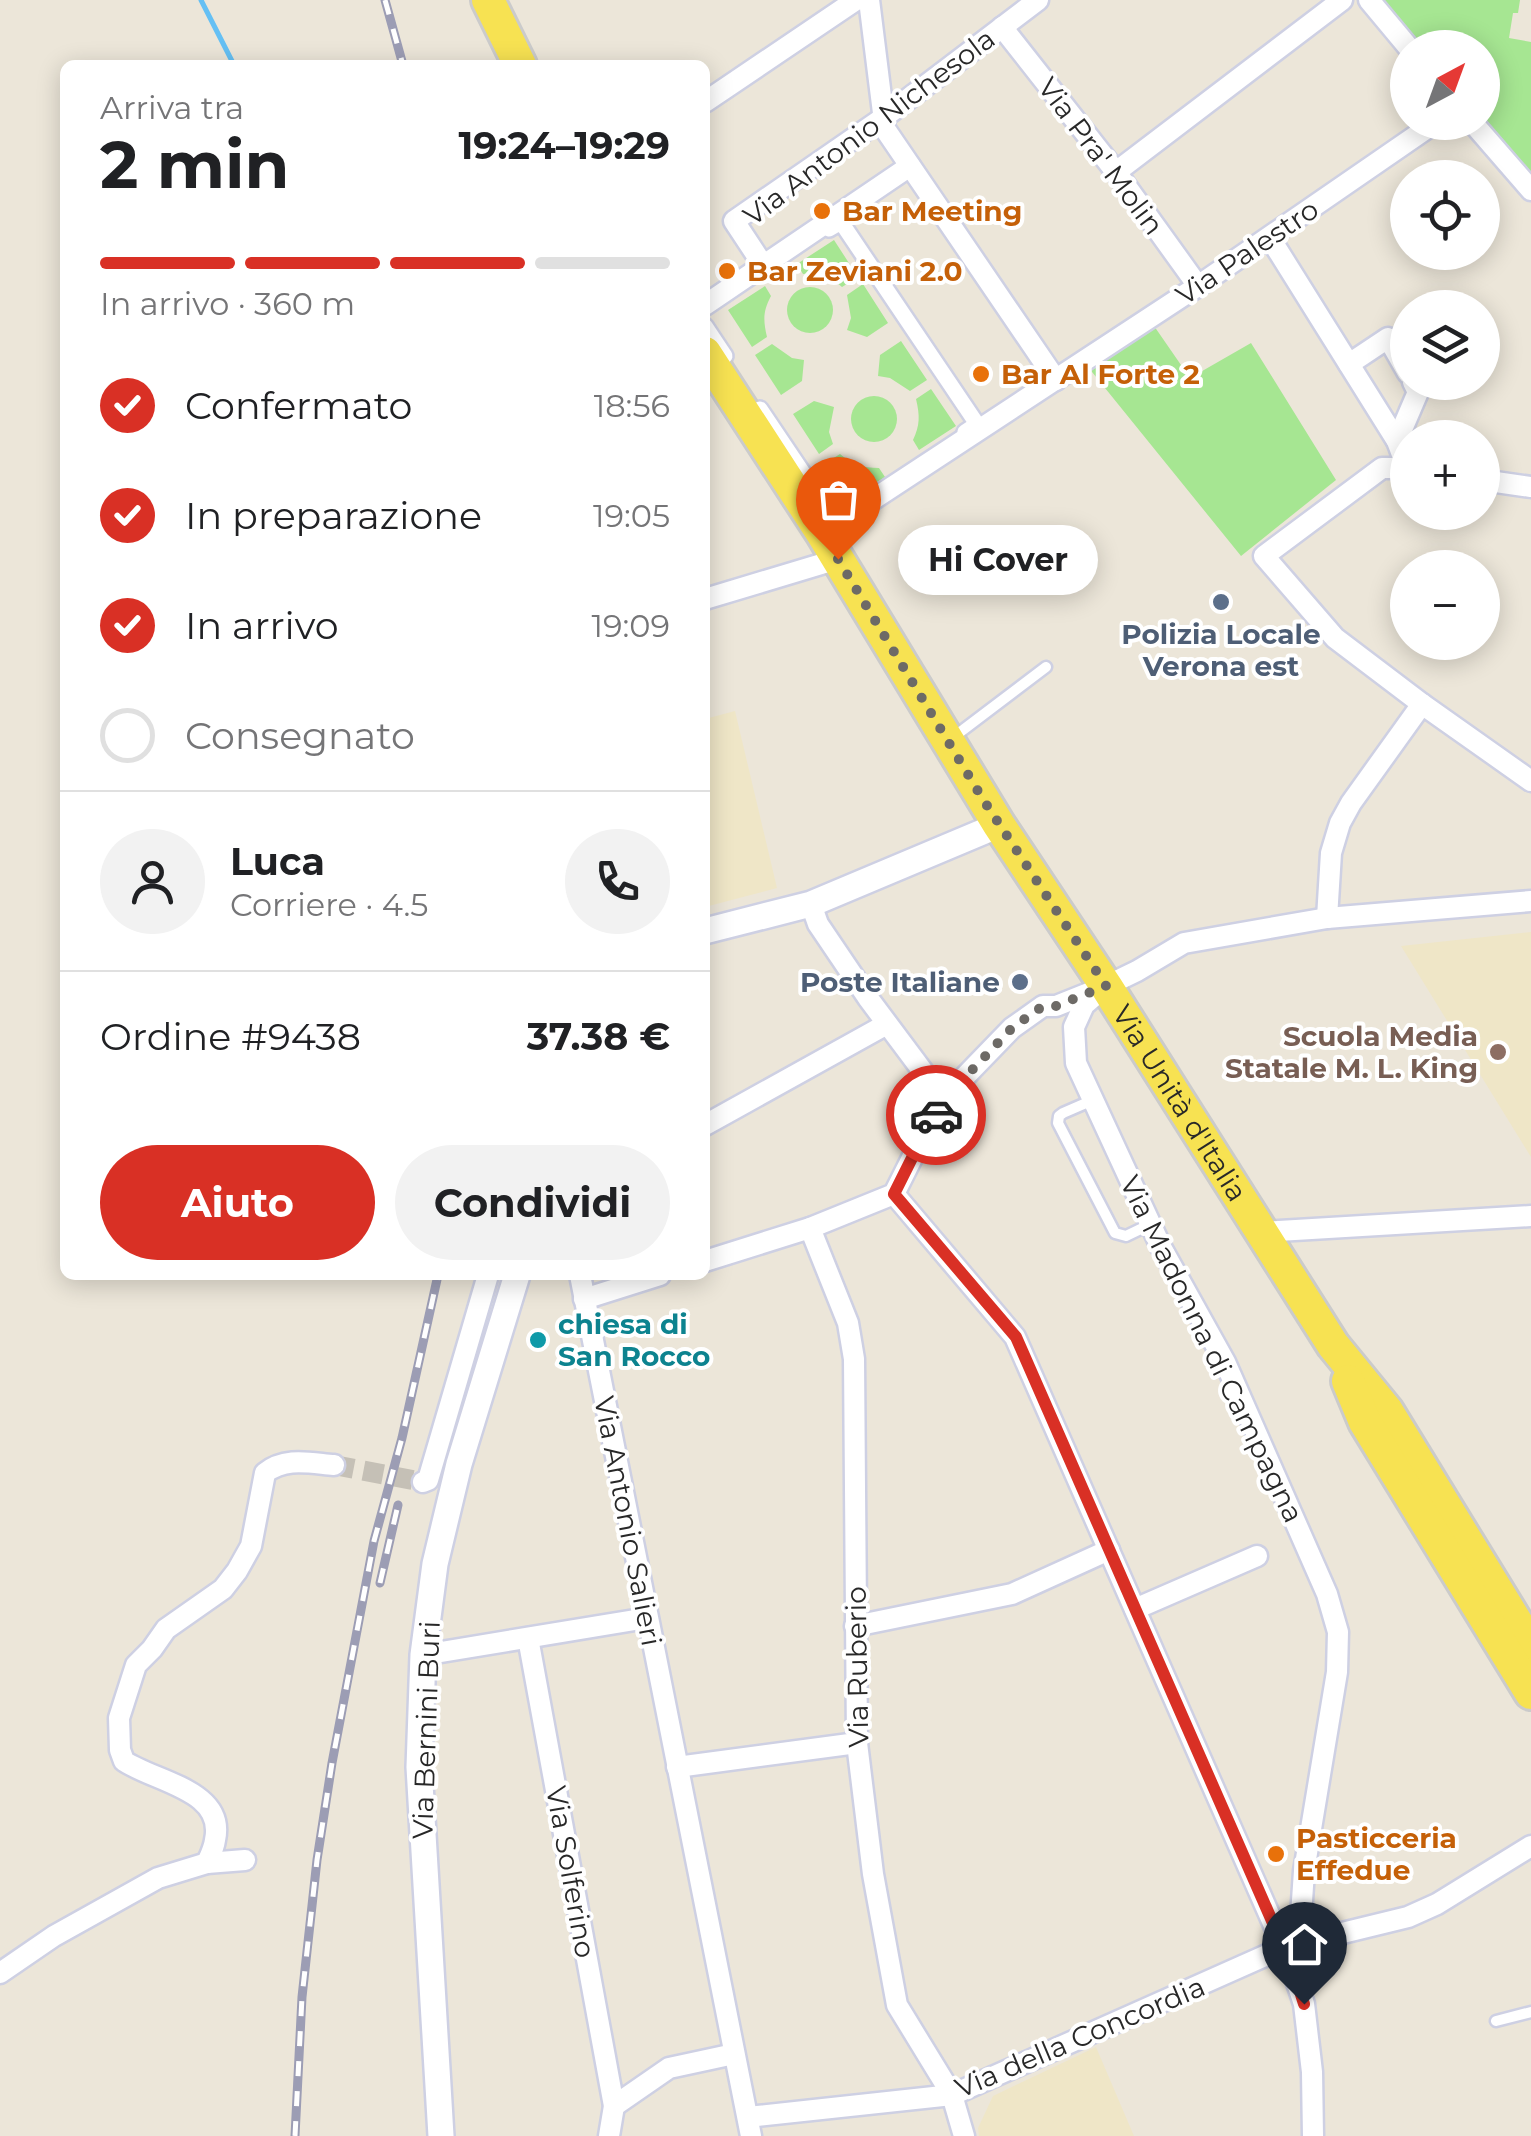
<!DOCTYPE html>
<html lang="it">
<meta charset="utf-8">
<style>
:root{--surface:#fff;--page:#f2f2f2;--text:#202124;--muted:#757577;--line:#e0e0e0;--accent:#d93025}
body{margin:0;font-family:Montserrat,sans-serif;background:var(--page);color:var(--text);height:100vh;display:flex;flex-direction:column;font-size:38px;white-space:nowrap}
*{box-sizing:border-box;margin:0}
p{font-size:32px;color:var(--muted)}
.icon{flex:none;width:55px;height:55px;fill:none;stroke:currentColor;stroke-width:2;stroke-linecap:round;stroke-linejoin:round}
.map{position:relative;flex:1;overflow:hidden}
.panel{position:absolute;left:60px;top:60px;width:650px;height:1220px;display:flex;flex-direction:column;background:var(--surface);border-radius:15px;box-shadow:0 5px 25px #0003}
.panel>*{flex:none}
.needle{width:65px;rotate:41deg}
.controls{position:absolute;left:1390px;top:30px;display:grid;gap:20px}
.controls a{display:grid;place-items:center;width:110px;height:110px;border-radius:50%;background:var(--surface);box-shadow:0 5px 25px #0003;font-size:50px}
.pin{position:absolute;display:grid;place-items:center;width:85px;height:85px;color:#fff;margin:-102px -42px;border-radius:50% 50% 50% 0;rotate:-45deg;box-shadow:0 0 10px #0007}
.pin .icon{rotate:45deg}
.courier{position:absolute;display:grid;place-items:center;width:100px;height:100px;margin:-50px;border:8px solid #d93025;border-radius:50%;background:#fff;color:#222;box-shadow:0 2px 12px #0007}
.bubble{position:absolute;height:70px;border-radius:35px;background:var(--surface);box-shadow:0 5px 25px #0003;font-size:32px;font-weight:700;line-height:70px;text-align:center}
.headline em{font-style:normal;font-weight:700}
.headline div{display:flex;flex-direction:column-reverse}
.headline{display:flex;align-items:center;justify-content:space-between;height:170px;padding:0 40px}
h1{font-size:65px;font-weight:700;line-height:75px}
.bar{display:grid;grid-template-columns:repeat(4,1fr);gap:15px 10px;align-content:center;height:120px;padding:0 40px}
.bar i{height:12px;border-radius:8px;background:var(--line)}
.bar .selected{background:var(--accent)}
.bar p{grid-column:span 4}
.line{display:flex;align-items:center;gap:25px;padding:0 40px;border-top:2px solid var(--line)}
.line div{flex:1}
.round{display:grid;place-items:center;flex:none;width:105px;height:105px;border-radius:52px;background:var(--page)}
ol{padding:0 40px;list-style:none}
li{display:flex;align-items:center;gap:30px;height:110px}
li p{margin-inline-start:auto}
li .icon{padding:10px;border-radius:50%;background:var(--accent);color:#fff;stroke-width:4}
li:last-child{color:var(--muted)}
li i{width:55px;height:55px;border:5px solid var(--line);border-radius:50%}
.button{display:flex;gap:20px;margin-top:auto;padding:20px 40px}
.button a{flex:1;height:115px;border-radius:60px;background:var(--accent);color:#fff;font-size:40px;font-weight:700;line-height:115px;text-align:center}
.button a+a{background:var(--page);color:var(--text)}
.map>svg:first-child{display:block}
.education{fill:#efe6c7}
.green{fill:#a6e692}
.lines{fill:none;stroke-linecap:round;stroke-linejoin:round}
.stream{stroke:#65c0f4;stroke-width:5}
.minor-tunnel{stroke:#c5c0b6;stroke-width:20;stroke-dasharray:20 10;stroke-linecap:butt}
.service-casing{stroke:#ced0e3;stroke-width:15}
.pedestrian-casing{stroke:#ced0e3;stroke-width:20}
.minor-casing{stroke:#ced0e3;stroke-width:25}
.tertiary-casing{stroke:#ced0e3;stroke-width:30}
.primary-casing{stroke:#cbcbcb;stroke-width:38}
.service{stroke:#fff;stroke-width:10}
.pedestrian{stroke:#fff;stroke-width:15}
.minor{stroke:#fff;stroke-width:20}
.tertiary{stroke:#fff;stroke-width:25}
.primary{stroke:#f7e252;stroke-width:32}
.rail-casing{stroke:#9c9db4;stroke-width:9}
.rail{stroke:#fff;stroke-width:5;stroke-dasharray:15;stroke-linecap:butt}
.done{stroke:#6d6a66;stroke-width:10;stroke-dasharray:0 18}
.route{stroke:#d93025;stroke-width:12}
.food-dot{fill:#e8710a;stroke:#fff;stroke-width:4}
.service-dot{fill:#5c6f8a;stroke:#fff;stroke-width:4}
.education-dot{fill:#8d6e63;stroke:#fff;stroke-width:4}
.culture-dot{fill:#0f9aa8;stroke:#fff;stroke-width:4}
.labels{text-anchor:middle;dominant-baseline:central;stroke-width:8;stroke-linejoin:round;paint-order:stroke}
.street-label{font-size:28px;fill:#282828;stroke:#fff}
.food-label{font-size:28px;font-weight:bold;fill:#c56008;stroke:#fff;text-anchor:start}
.service-label{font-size:28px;font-weight:bold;fill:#4e5e75;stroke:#fff}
.education-label{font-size:28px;font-weight:bold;fill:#785e54;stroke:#fff;text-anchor:end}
.culture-label{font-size:28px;font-weight:bold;fill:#0d838f;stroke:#fff;text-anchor:start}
</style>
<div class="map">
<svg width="1531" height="2136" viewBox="0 0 1531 2136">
<rect width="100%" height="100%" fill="#ece6d9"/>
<g class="education">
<path d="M735 711 777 888 705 907V719Z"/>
<path d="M1531 932V1157L1401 946Z"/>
<path d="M1096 2047 1134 2136H979L978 2128 993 2096Z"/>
</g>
<g class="green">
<path d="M1383 0H1520L1518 13H1513L1509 38 1531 42V174L1483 117 1482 48 1423 47Z"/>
<path d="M834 240 858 277 842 287C829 276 820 273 803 274L797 264Z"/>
<path d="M863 284 888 323 867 337 847 330 851 318 847 295Z"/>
<path d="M765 286 771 296C763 311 763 320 767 337L752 347 728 310Z"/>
<circle cx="810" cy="310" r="23"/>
<path d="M1152 323 1190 378 1251 343 1336 480 1241 556 1088 367Z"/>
<path d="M901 341 927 380 910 391 890 378 878 376 880 355Z"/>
<path d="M772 344 792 358 804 360 802 381 781 395 755 355Z"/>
<path d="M931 389 956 426 919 450 913 440C920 425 920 416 916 399Z"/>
<circle cx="874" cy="419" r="23"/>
<path d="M814 401 834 407 829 432 833 444 819 454 793 414Z"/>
<path d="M840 454C853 465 862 468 879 468L885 477 848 501 824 464Z"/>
</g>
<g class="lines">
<path class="stream" d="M201 0 234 65"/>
<path class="minor-tunnel" d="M334 1465 423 1482"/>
<g class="service-casing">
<g id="service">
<path d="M951 739 1046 667"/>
<path d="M1093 1100 1063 1113 1059 1116 1058 1123 1115 1233 1126 1236 1151 1224"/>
<path d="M1496 2021 1531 2012"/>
</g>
</g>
<g class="pedestrian-casing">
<g id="pedestrian">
<path d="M829 229 841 222 977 424 965 432"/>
<path d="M705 326 725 356"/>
<path d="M760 409 834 519 846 512"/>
</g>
</g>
<g class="minor-casing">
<g id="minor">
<path d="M869 0 885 129 1056 380"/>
<path d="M1369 0 1409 48"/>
<path d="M1002 27 1116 172 1198 286"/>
<path d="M705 102 856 0"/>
<path d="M1472 122 1531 190"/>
<path d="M1116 172 1342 0"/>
<path d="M1270 238 1397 441 1407 468"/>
<path d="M763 265 734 221 883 118 1038 0"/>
<path d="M705 305 910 166"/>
<path d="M1349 364 1388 338 1408 373"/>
<path d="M1397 441 1418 392 1413 382"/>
<path d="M1408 468H1382L1264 556 1335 638 1422 704 1531 781"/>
<path d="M1482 480 1531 487"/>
<path d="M822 533 1198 286 1436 122"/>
<path d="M705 599 838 559"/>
<path d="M811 904 818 924 868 998 945 1101"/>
<path d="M1327 918 1331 853 1340 823 1351 803 1422 704"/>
<path d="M1106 986 1084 1005 1074 1027 1076 1063 1161 1247 1225 1362 1327 1594 1338 1632 1337 1672 1304 1871 1301 1916 1285 1938"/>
<path d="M705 1125 887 1024"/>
<path d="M894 1194 1015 1337 1276 1930 1285 1938"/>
<path d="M810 1228 848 1323 854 1359 857 1743 873 1874 897 2005 952 2095 964 2136"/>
<path d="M1263 1232 1531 1216"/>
<path d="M705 1261 810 1228 894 1194 918 1146 951 1091 1012 1028 1043 1006H1056L1106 986 1137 971 1184 943 1327 918 1531 901"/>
<path d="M580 1275 751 2136"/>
<path d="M584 1299 660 1275"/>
<path d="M423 1482 428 1480 488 1275"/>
<path d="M1135 1609 1257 1556"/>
<path d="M855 1626 1012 1594 1109 1550"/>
<path d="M528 1638 614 2106 669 2068 734 2054"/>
<path d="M423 1655 647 1618"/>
<path d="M677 1767 857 1743"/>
<path d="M207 1863C210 1856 214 1848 215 1840 226 1790 155 1782 124 1761L120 1750 119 1718 136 1665 152 1649 166 1629 223 1589 237 1571 251 1546 265 1473C285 1457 309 1463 334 1465"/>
<path d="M1285 1938V1947L1304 2004 1312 2072 1313 2136"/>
<path d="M0 1973 54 1936 158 1878 207 1863 245 1860"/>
<path d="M748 2117 952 2095 1285 1947 1408 1917 1437 1904 1531 1846"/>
<path d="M609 2136 614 2106"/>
</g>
</g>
<g class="tertiary-casing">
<g id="tertiary">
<path d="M705 931 811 904 999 825"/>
<path d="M441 2136 419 1767 423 1655 435 1564 459 1464 517 1275"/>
</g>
</g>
<g class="primary-casing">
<g id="primary">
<path d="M488 0 520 65"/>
<path id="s1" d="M705 353 822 533 999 825 1106 986 1333 1345 1387 1411 1531 1646"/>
<path d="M1348 1381 1365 1422 1531 1693"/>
</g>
</g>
<use href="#service" class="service"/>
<use href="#pedestrian" class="pedestrian"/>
<use href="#minor" class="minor"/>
<use href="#tertiary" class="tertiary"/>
<use href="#primary" class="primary"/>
<g class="rail-casing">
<g id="rail">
<path d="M385 0 403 65"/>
<path d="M380 1583 398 1505"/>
<path d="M295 2136 302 1997 317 1860 332 1763 374 1541 402 1438 438 1275"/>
</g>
</g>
<use href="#rail" class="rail"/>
</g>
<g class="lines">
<path class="done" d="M838 559 984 801 1106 986 1056 1006H1043L1012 1028 952 1091 936 1115"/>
<path class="route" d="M936 1115 918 1146 894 1194 1016 1337 1276 1930 1285 1938 1286 1947 1304 2004"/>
</g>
<g class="food-dot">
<circle cx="822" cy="211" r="10"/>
<circle cx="727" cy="271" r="10"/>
<circle cx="981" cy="374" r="10"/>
<circle cx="1276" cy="1854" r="10"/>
</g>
<g class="service-dot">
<circle cx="1221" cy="602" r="10"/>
<circle cx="1020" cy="982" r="10"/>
</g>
<circle class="education-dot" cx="1498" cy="1052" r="10"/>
<circle class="culture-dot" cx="538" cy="1340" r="10"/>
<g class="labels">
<g class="street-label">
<text transform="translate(869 127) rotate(-37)">Via Antonio Nichesola</text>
<text transform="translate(1101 156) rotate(53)">Via Pra' Molin</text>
<text transform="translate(1247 252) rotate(-34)">Via Palestro</text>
<text stroke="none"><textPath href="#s1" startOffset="888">Via Unità d'Italia</textPath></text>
<text transform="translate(1212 1349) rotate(64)">Via Madonna di Campagna</text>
<text transform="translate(628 1521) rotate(79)">Via Antonio Salieri</text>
<text transform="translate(857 1667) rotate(-91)">Via Ruberio</text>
<text transform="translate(426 1730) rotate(-88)">Via Bernini Buri</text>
<text transform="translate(571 1872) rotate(80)">Via Solferino</text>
<text transform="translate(1080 2037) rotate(-23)">Via della Concordia</text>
</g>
<g class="food-label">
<text x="842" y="211">Bar Meeting</text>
<text x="747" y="271">Bar Zeviani 2.0</text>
<text x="1001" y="374">Bar Al Forte 2</text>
<text x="1296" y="1838">Pasticceria<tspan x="1296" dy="32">Effedue</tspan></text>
</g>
<g class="service-label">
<text x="1221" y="634">Polizia Locale<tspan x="1221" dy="32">Verona est</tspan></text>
<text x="1000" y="982" text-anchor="end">Poste Italiane</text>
</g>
<g class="education-label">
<text x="1478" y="1036">Scuola Media<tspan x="1478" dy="32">Statale M. L. King</tspan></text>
</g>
<g class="culture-label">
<text x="558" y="1324">chiesa di<tspan x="558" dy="32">San Rocco</tspan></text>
</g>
</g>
</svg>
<div class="controls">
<a><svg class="needle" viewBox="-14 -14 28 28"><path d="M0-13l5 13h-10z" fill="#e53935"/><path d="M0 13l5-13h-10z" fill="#757577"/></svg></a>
<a><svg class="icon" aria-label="locate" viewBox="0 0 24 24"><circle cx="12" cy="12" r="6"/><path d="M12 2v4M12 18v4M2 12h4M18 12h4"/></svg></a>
<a><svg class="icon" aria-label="layers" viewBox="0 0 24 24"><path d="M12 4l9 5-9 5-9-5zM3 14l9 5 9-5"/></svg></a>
<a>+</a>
<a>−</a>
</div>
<div class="pin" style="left:838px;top:559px;background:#ea580c"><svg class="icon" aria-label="bag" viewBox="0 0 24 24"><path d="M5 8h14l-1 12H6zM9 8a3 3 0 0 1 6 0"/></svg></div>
<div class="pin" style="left:1304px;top:2004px;background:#1f2937"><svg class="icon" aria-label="home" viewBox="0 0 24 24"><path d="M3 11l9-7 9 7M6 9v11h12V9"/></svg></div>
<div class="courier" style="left:936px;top:1115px"><svg class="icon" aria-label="car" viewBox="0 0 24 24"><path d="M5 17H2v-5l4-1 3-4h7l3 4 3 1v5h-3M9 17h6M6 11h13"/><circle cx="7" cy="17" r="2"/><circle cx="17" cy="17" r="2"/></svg></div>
<div class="bubble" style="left:898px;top:525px;width:200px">Hi Cover</div>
<section class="panel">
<div class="headline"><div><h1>2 min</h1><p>Arriva tra</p></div><em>19:24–19:29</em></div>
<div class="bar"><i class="selected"></i><i class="selected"></i><i class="selected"></i><i></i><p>In arrivo · 360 m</p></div>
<ol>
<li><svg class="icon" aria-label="check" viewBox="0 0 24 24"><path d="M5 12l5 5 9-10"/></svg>Confermato<p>18:56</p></li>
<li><svg class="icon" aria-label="check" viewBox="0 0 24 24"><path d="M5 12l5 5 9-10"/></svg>In preparazione<p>19:05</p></li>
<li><svg class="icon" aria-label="check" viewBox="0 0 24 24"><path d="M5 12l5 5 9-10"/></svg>In arrivo<p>19:09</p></li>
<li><i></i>Consegnato</li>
</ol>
<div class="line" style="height:180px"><a class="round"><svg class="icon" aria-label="person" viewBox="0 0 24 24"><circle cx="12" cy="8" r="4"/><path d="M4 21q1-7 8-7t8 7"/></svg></a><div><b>Luca</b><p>Corriere · 4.5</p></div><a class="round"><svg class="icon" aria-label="phone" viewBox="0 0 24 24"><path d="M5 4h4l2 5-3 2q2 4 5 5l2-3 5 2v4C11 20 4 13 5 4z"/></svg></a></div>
<div class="line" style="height:130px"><div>Ordine #9438</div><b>37.38 €</b></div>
<div class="button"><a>Aiuto</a><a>Condividi</a></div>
</section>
</div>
